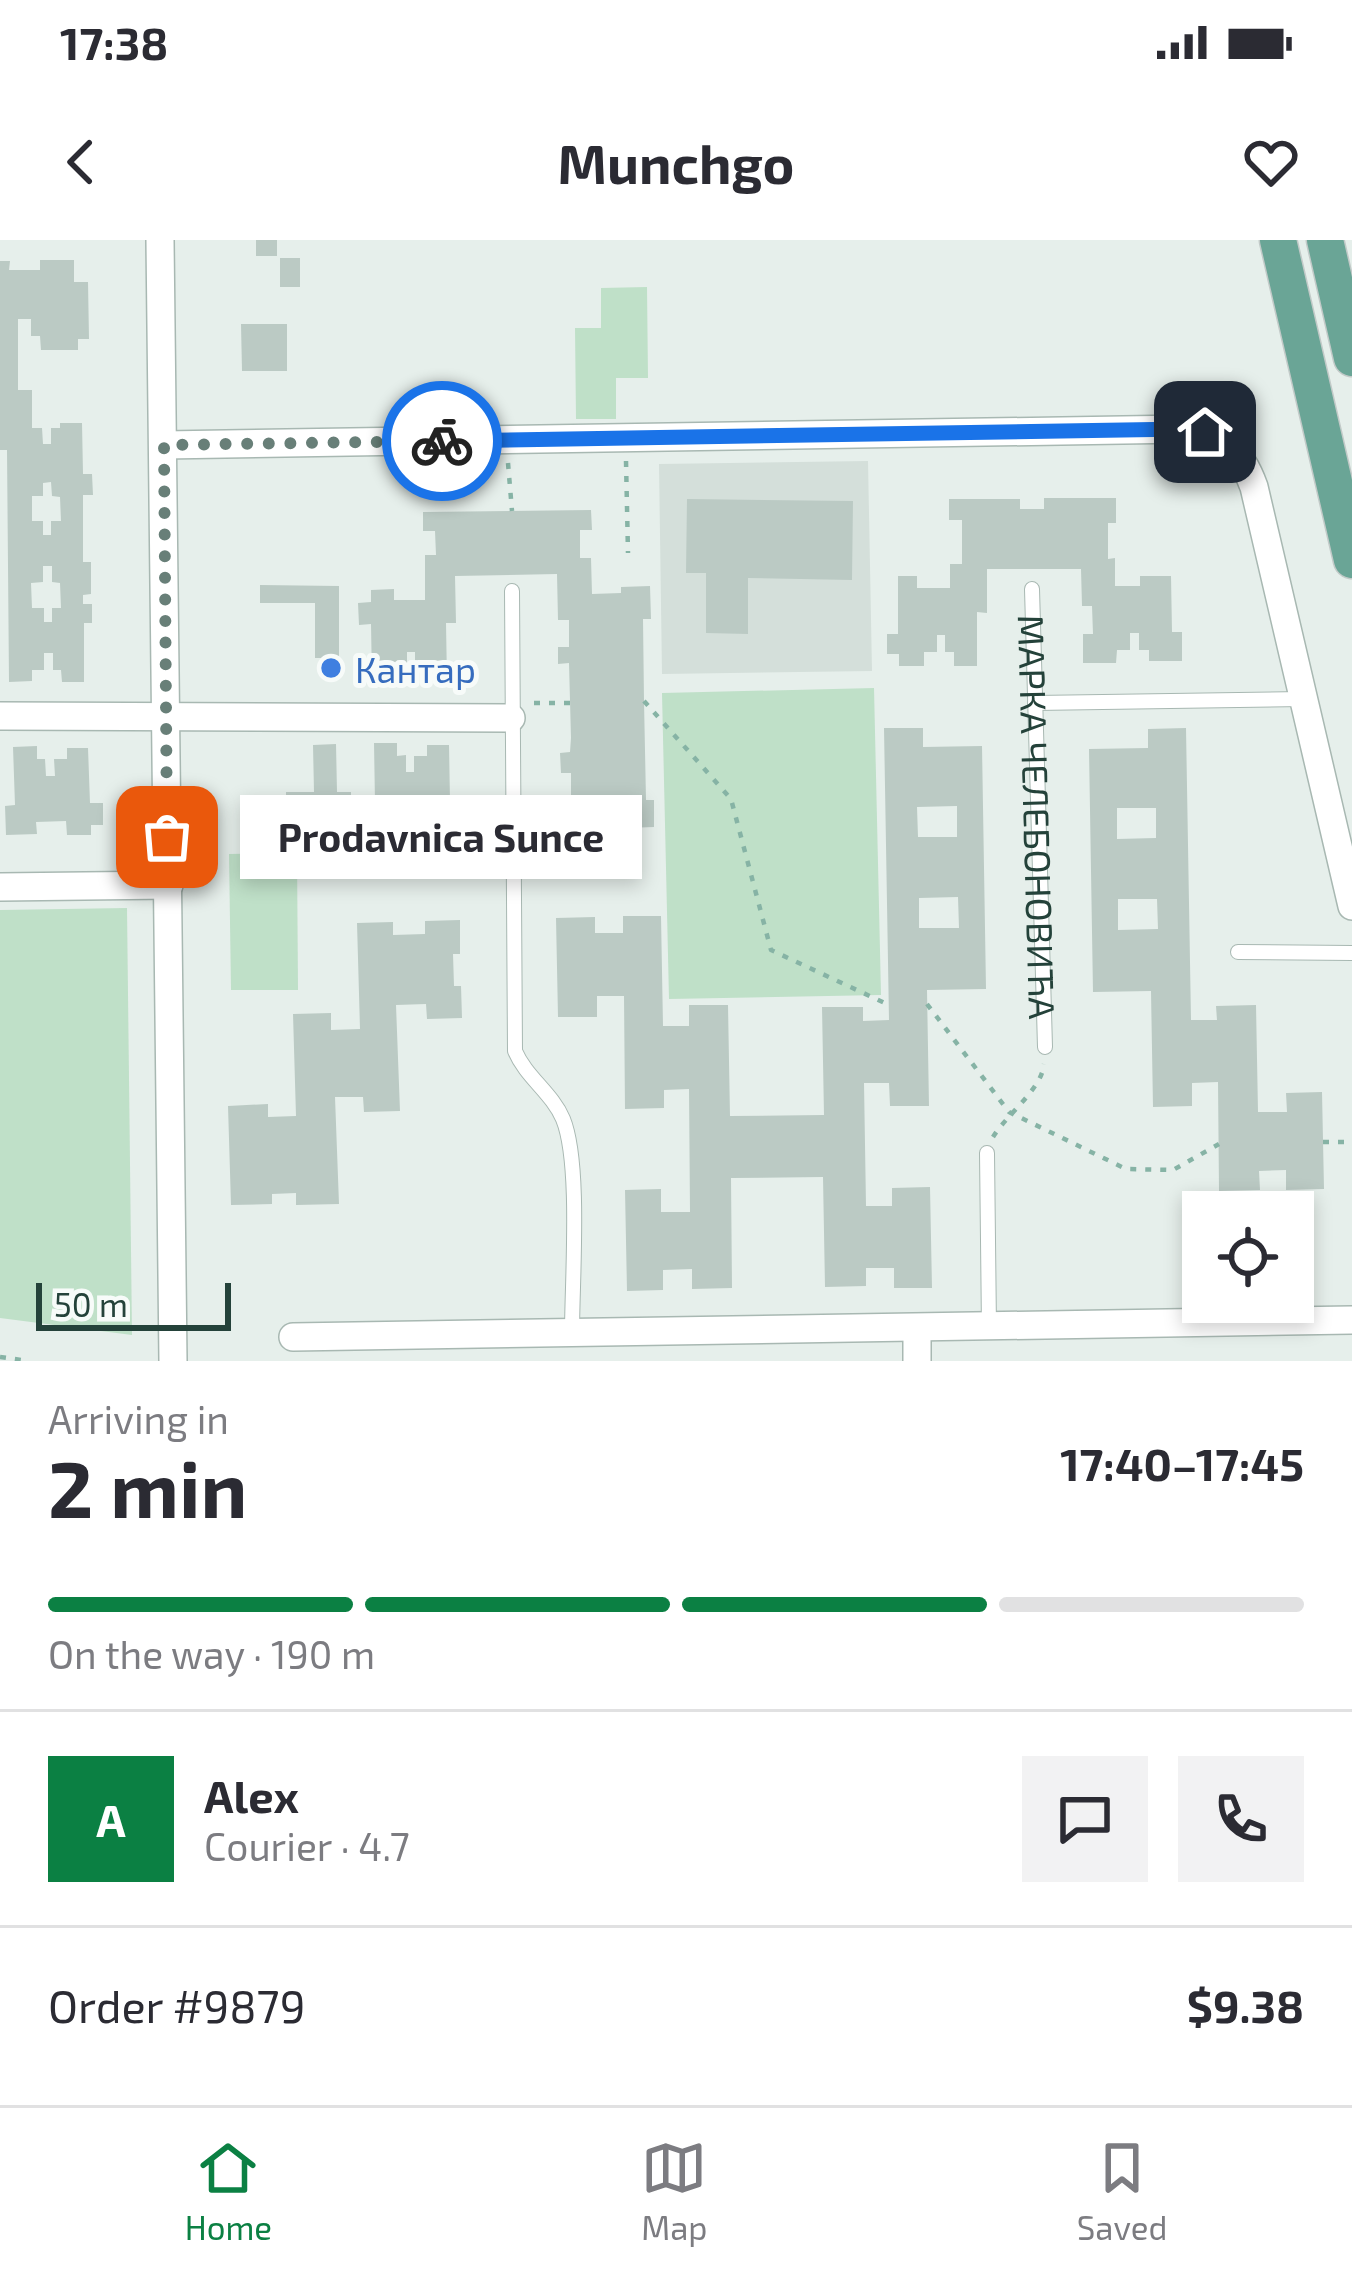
<!DOCTYPE html>
<meta charset="utf-8">
<style>
:root{--surface:#fff;--page:#f2f2f3;--text:#2b2b33;--muted:#7c7c81;--line:#e1e1e2;--accent:#0b8043}
body{margin:0;font-family:"Exo 2",sans-serif;background:var(--page);color:var(--text);height:100vh;display:flex;flex-direction:column;font-size:45px;white-space:nowrap}
*{box-sizing:border-box;margin:0}
p{font-size:39px;color:var(--muted)}
.icon{flex:none;width:66px;height:66px;fill:none;stroke:currentColor;stroke-width:2;stroke-linecap:round;stroke-linejoin:round}
.map{position:relative;height:1121px;overflow:hidden}
.sheet{display:flex;flex-direction:column;background:var(--surface);flex:1}
.sheet>*{flex:none}
.tools{position:absolute;left:1182px;top:951px;display:grid;gap:24px}
.tools a{display:grid;place-items:center;width:132px;height:132px;border-radius:0px;background:var(--surface);box-shadow:0 6px 18px #0003;font-size:60px}
.scale{position:absolute;left:36px;bottom:30px;width:195px;box-sizing:border-box;padding-left:12px;border:6px solid #24423a;border-top:0;font-size:33px;line-height:42px;white-space:nowrap;color:#24423a;-webkit-text-stroke:9px #f7fbf9;paint-order:stroke}
.pin{position:absolute;display:grid;place-items:center;width:102px;height:102px;color:#fff;margin:-51px;border-radius:24px;box-shadow:0 6px 18px #0006}
.courier{position:absolute;display:grid;place-items:center;width:120px;height:120px;margin:-60px;border:9px solid #1a73e8;border-radius:50%;background:#fff;color:#222;box-shadow:0 3px 15px #0007}
.bubble{position:absolute;height:84px;border-radius:0px;background:var(--surface);box-shadow:0 6px 18px #0003;font-size:39px;font-weight:700;line-height:84px;text-align:center}
.summary em{font-style:normal;font-weight:700}
.summary div{display:flex;flex-direction:column-reverse}
.summary{display:flex;align-items:center;justify-content:space-between;height:204px;padding:0 48px}
h1{font-size:78px;font-weight:700;line-height:90px}
.bar{display:grid;grid-template-columns:repeat(4,1fr);gap:18px 12px;align-content:center;height:144px;padding:0 48px}
.bar i{height:15px;border-radius:9px;background:var(--line)}
.bar .current{background:var(--accent)}
.bar p{grid-column:span 4}
.line{display:flex;align-items:center;gap:30px;padding:0 48px;border-top:3px solid var(--line)}
.line div{flex:1}
.round{display:grid;place-items:center;flex:none;width:126px;height:126px;border-radius:0px;background:var(--page)}
.status{display:flex;justify-content:space-between;align-items:center;height:84px;padding:0 60px;background:var(--surface);direction:ltr}
.status svg{height:33px;fill:currentColor}
header{display:flex;justify-content:space-between;align-items:center;height:156px;padding:0 48px;background:var(--surface);font-size:54px;font-weight:700}
.menu{display:flex;justify-content:space-around;align-items:center;height:168px;border-top:3px solid var(--line);background:var(--surface);font-size:33px;color:var(--muted)}
.menu a{display:grid;justify-items:center;gap:6px}
.menu .current{color:var(--accent)}
.map>svg:first-child{display:block}
.built{fill:#d4dfda}
.green{fill:#bfe0c8}
.building{fill:#bbcac4;fill-rule:evenodd}
.lines{fill:none;stroke-linecap:round;stroke-linejoin:round}
.lane-casing{stroke:#a8b8b2;stroke-width:16}
.street-casing{stroke:#a8b8b2;stroke-width:30}
.primary-casing{stroke:#c2cac8;stroke-width:39}
.path{stroke:#86b3a5;stroke-width:4.5;stroke-dasharray:6 9;stroke-linecap:butt}
.lane{stroke:#fff;stroke-width:14}
.street{stroke:#fff;stroke-width:27}
.primary{stroke:#6aa596;stroke-width:36}
.done{stroke:#687f78;stroke-width:12;stroke-dasharray:0 21.6}
.route{stroke:#1a73e8;stroke-width:15}
.shop-dot{fill:#3f7fe0;stroke:#f7fbf9;stroke-width:4.5}
.labels{text-anchor:middle;dominant-baseline:central;stroke-width:10;stroke-linejoin:round;paint-order:stroke}
.shop-label{font-size:36px;fill:#366cbe;stroke:#f7fbf9;text-anchor:start}
.street-label{font-size:36px;fill:#24423a;stroke:#f7fbf9}
</style>
<div class="status"><b>17:38</b><svg viewBox="0 0 49 12"><path d="M0 12V9h3v3zM5 12V6h3v6zM10 12V3h3v9zM15 12V0h3v12zM26 1h20v11H26zM47 4h2v5h-2z"/></svg></div>
<header><svg class="icon" aria-label="back" viewBox="0 0 24 24"><path d="M15 5l-7 7 7 7"/></svg>Munchgo<svg class="icon" aria-label="heart" viewBox="0 0 24 24"><path d="M12 20l-8-8c-3-5 5-10 8-4 3-6 11-1 8 4z"/></svg></header>
<div class="map">
<svg width="1352" height="1121" viewBox="0 0 1352 1121">
<rect width="100%" height="100%" fill="#e6efeb"/>
<path class="built" d="M868 221 872 431 662 434 659 224Z"/>
<g class="green">
<path d="M647 47 648 138H616V179H576L575 88H601V48Z"/>
<path d="M874 448 881 755 669 759 662 453Z"/>
<path d="M297 613 298 750H231L229 614Z"/>
<path d="M127 668 132 1095 0 1078V670Z"/>
</g>
<g class="building">
<rect x="256" y="0" width="21" height="16"/>
<rect x="280" y="18" width="20" height="29"/>
<path d="M40 20H74V42H88L89 99H78V110H41L40 96H31V79H18V150H32V188H42L43 204H51V188H60V183H82L83 234H92L93 255H83V322H91V354L83 355V364H92V383H84V442H62L61 430H53V413H44V430H32V441L9 442 7 210H0V21H10L9 30H40ZM51 242 52 256 60 257 61 281H51V295H43V281H32V256H43V243ZM43 326H52V342L60 343 61 368H52V382H44V368H32L31 343 43 342Z"/>
<path d="M241 84H287V131H242Z"/>
<path d="M1044 258H1116V283H1108V319L1115 318V346H1140V336H1171L1172 392H1182V421H1149V410H1139V393H1130V410H1117L1116 423H1083V394H1093L1092 366H1082L1081 329H987V373L977 372V426H954V412H945V395H937V412H924V426H899V414H887V394H898V336H917V348H950V324H962V280H949V259H1020V269H1044Z"/>
<path d="M687 259 853 261 852 340 748 338V394L706 393V333H686Z"/>
<path d="M591 270 592 290H580V318H591L592 354 621 353V347L650 346 651 379H643L644 461 646 560H654V587L627 588V578H592V590H561V561H571V533H561L560 513 570 512 571 498 569 423 558 424V407H569V380H558L557 334 455 336 456 383H446L447 441 424 442V429H415V412H407V429H394V440H372L371 384 359 385 358 363 371 362V350L394 349V360H425V315H436L435 291H423V272Z"/>
<path d="M260 345 339 346V438H326V418H315V363H260Z"/>
<path d="M884 488H923V507L982 506 986 749 927 750 929 866H890L889 843H864L866 966H892V948L930 947 932 1048H894V1028H866V1046L825 1047 823 937 731 938 732 1048 692 1049V1029L663 1030V1050L627 1051 625 950 661 949V972H690L689 849 664 850V868L625 869 624 756H597V777H558L556 678 595 677V693H623V676H661L663 786H689V765H728L730 876 824 875 822 767H863V781L889 780ZM957 566V597H918L917 567ZM958 657 959 688H919V658Z"/>
<path d="M1186 488 1191 780H1217L1216 766 1256 765 1258 872H1287L1286 853 1322 852 1324 949 1286 950V930L1259 931 1260 950 1219 951 1218 842 1192 843V866L1153 867 1151 751 1093 752 1089 509 1148 508V489ZM1117 568H1156V598L1117 599ZM1118 659H1157L1158 689 1118 690Z"/>
<path d="M374 503H397V516L406 515V532H414V516H427V505H449L450 561H462L463 582 449 583 450 592H425V578H396V590L365 591V562H375Z"/>
<path d="M336 504 337 552H351V602H286V552H314L313 505Z"/>
<path d="M37 506V519H45L46 536H55L54 519H67V508H88L90 563H103V585H91V595H67L66 581 36 582 37 594 6 595 5 566 15 565 13 507Z"/>
<path d="M460 680V714H453L454 746H461L462 778 427 779 426 764 396 765 400 871 364 872 363 857H335L339 964 296 965V953L272 954V964L231 965 228 866 268 864V877L296 876 293 774 331 773V790L360 789 357 683 393 682V695L425 694V681Z"/>
</g>
<g class="lines">
<g class="lane-casing">
<g id="lane">
<path id="s1" d="M1032 349 1045 807"/>
<path d="M512 351 515 811C526 837 552 853 563 879 581 923 572 1040 572 1093"/>
<path d="M1035 463 1302 459"/>
<path d="M1238 712 1352 713"/>
<path d="M987 913 989 1088"/>
</g>
</g>
<g class="street-casing">
<g id="street">
<path d="M160 0 173 1121"/>
<path d="M164 205 1184 189C1222 195 1241 210 1254 247L1352 666"/>
<path d="M0 476 511 478"/>
<path d="M0 647 169 645"/>
<path d="M917 1089V1121"/>
<path d="M293 1097 1352 1080"/>
</g>
</g>
<g class="primary-casing">
<g id="primary">
<path d="M1278 0 1352 320"/>
<path d="M1325 0 1352 118"/>
</g>
</g>
<g class="path">
<path d="M626 221 628 313"/>
<path d="M508 223 512 271"/>
<path d="M644 461 731 559 771 710 889 765"/>
<path d="M534 463H570"/>
<path d="M927 764 1009 872 1126 929 1173 930 1219 904"/>
<path d="M993 897C1007 874 1042 849 1044 824"/>
<path d="M1323 902H1352"/>
<path d="M0 1117 29 1121"/>
</g>
<use href="#lane" class="lane"/>
<use href="#street" class="street"/>
<use href="#primary" class="primary"/>
</g>
<g class="lines">
<path class="done" d="M167 597 164 205 442 201"/>
<path class="route" d="M442 201 1184 189 1205 192"/>
</g>
<circle class="shop-dot" cx="331" cy="428" r="12"/>
<g class="labels">
<g class="shop-label">
<text x="355" y="428">Кантар</text>
</g>
<g class="street-label">
<text stroke="none"><textPath href="#s1" startOffset="228">МАРКА ЧЕЛЕБОНОВИЋА</textPath></text>
</g>
</g>
</svg>
<div class="tools">
<a><svg class="icon" aria-label="locate" viewBox="0 0 24 24"><circle cx="12" cy="12" r="6"/><path d="M12 2v4M12 18v4M2 12h4M18 12h4"/></svg></a>
</div>
<div class="scale">50 m</div>
<div class="pin" style="left:167px;top:597px;background:#ea580c"><svg class="icon" aria-label="bag" viewBox="0 0 24 24"><path d="M5 8h14l-1 12H6zM9 8a3 3 0 0 1 6 0"/></svg></div>
<div class="pin" style="left:1205px;top:192px;background:#1f2937"><svg class="icon" aria-label="home" viewBox="0 0 24 24"><path d="M3 11l9-7 9 7M6 9v11h12V9"/></svg></div>
<div class="courier" style="left:442px;top:201px"><svg class="icon" aria-label="bike" viewBox="0 0 24 24"><circle cx="6" cy="16" r="4"/><circle cx="18" cy="16" r="4"/><path d="M6 16l4-8h5l3 8M10 8l3 8H6M13 5h3"/></svg></div>
<div class="bubble" style="left:240px;top:555px;width:402px">Prodavnica Sunce</div>
</div>
<section class="sheet">
<div class="summary"><div><h1>2 min</h1><p>Arriving in</p></div><em>17:40–17:45</em></div>
<div class="bar"><i class="current"></i><i class="current"></i><i class="current"></i><i></i><p>On the way · 190 m</p></div>
<div class="line" style="height:216px"><b class="round" style="background:var(--accent);color:#fff">A</b><div><b>Alex</b><p>Courier · 4.7</p></div><a class="round"><svg class="icon" aria-label="chat" viewBox="0 0 24 24"><path d="M4 5h16v11H9l-5 4z"/></svg></a><a class="round"><svg class="icon" aria-label="phone" viewBox="0 0 24 24"><path d="M5 4h4l2 5-3 2q2 4 5 5l2-3 5 2v4C11 20 4 13 5 4z"/></svg></a></div>
<div class="line" style="height:156px"><div>Order #9879</div><b>$9.38</b></div>
</section>
<nav class="menu">
<a class="current"><svg class="icon" aria-label="home" viewBox="0 0 24 24"><path d="M3 11l9-7 9 7M6 9v11h12V9"/></svg>Home</a>
<a><svg class="icon" aria-label="map" viewBox="0 0 24 24"><path d="M3 6l6-2 6 2 6-2v14l-6 2-6-2-6 2zM9 4v14M15 6v14"/></svg>Map</a>
<a><svg class="icon" aria-label="saved" viewBox="0 0 24 24"><path d="M7 4h10v16l-5-4-5 4z"/></svg>Saved</a>
</nav>
